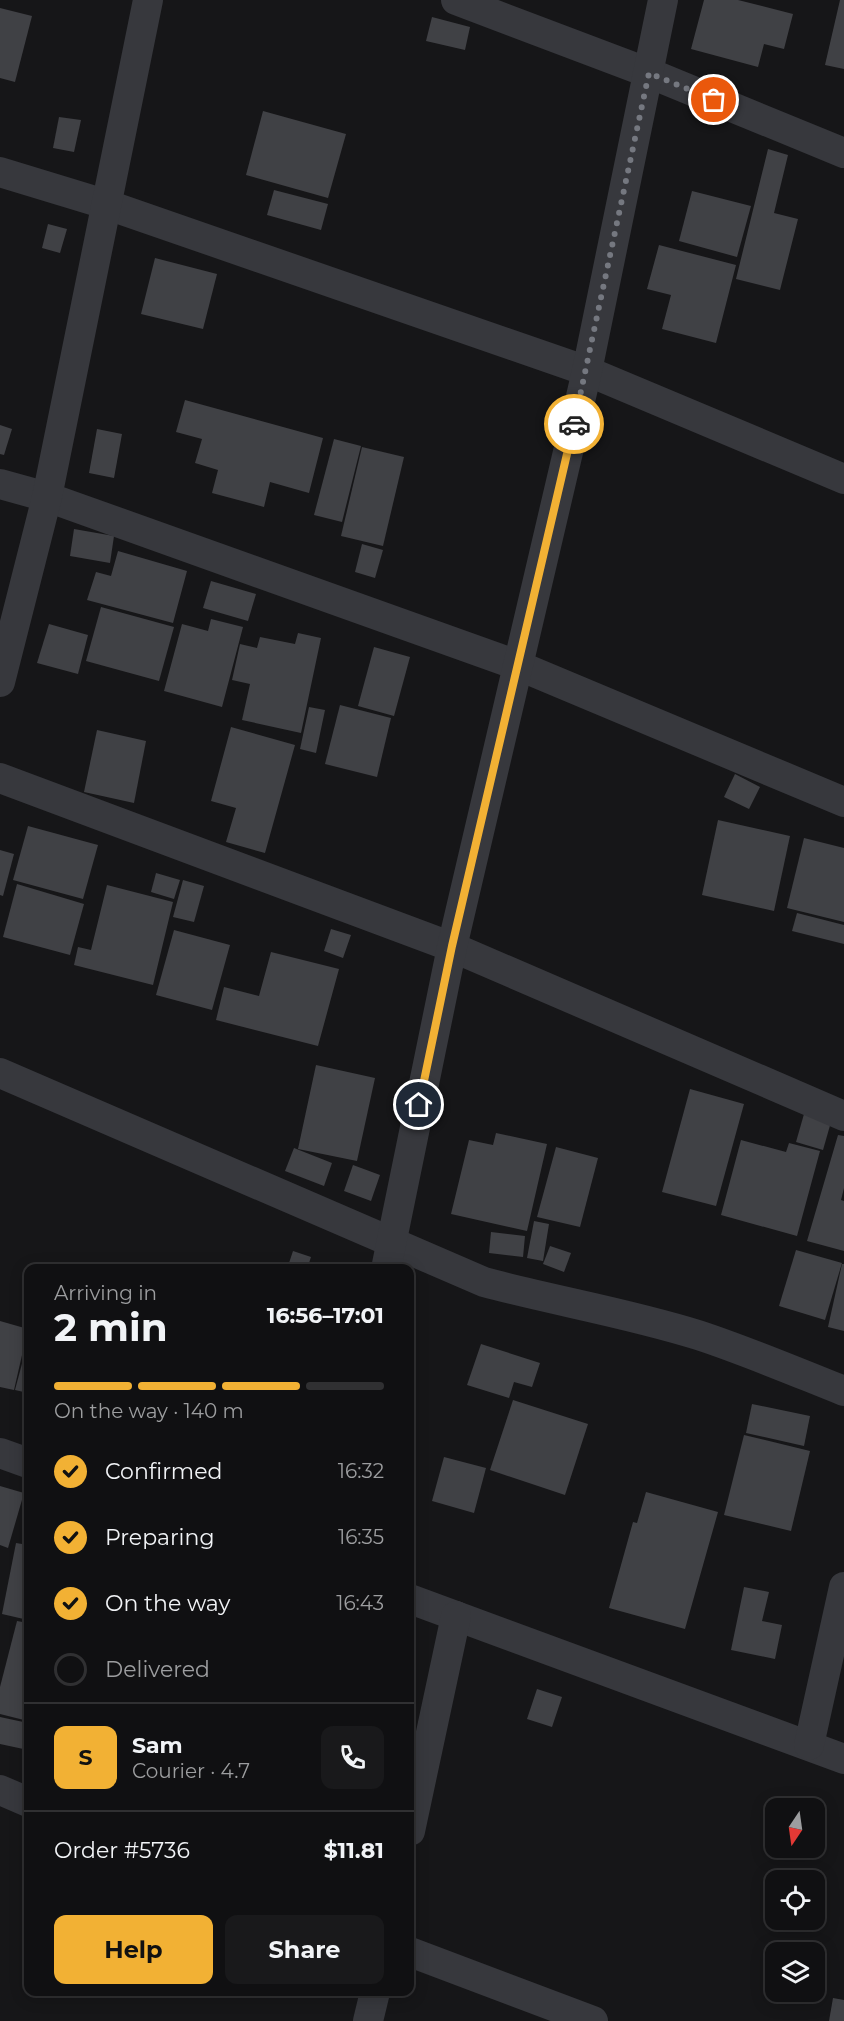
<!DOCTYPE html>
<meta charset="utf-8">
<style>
:root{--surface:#101012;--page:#19191b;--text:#f1f3f6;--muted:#9c9d9f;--line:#303032;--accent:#f2b134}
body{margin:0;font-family:Montserrat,sans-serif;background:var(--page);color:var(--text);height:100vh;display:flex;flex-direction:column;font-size:22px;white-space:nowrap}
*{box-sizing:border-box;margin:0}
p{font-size:20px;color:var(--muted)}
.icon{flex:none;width:33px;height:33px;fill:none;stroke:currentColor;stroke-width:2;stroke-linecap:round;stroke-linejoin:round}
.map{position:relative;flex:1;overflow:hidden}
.side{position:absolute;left:24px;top:1264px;width:390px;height:732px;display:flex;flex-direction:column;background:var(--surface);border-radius:12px;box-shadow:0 3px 15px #0003,0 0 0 2px var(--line)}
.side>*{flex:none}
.needle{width:39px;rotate:193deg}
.controls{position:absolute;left:765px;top:1798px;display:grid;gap:12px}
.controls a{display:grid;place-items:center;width:60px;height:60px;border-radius:12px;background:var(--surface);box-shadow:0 3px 15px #0003,0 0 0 2px var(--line);font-size:30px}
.pin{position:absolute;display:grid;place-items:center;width:51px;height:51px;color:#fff;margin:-26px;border:3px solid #fff;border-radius:50%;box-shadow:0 2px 6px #0007}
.courier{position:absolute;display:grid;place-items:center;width:60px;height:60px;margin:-30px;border:4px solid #f2b134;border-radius:50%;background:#fff;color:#222;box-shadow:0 2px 8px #0007}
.headline em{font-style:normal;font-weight:700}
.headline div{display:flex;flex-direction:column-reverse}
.headline{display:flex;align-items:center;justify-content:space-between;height:102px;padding:0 30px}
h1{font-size:39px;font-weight:700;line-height:45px}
.bar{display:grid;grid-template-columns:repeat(4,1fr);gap:9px 6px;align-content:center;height:72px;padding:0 30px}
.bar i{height:8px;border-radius:4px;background:var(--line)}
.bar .active{background:var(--accent)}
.bar p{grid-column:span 4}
.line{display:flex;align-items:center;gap:15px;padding:0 30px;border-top:2px solid var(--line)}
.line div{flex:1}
.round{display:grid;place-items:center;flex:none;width:63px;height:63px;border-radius:12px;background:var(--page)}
ol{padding:0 30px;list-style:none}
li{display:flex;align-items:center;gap:18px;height:66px}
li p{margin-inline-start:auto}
li .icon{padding:6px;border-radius:50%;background:var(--accent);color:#111;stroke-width:4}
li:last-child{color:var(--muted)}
li i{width:33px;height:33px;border:3px solid var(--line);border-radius:50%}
.action{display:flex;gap:12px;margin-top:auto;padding:12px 30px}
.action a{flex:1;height:69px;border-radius:12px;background:var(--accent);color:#111;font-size:24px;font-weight:700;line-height:69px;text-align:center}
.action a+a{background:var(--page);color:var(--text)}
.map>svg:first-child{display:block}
.building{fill:#404145}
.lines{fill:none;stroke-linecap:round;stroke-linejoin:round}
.minor{stroke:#37383d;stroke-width:30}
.done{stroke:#757880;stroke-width:6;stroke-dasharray:0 10.8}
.route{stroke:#f2b134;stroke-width:8}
</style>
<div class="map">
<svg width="844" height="2021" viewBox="0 0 844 2021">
<rect width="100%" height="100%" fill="#161618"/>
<g class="building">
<path d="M704 0H738L793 14 784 49 764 44 758 67 691 49Z"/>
<path d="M840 0H844V69L825 65Z"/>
<path d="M0 8 32 16 15 82 0 78Z"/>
<path d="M432 17 470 27 465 50 426 41Z"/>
<path d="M263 111 346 134 328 198 246 175Z"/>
<path d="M59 117 81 120 74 152 53 148Z"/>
<path d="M768 149 788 155 774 213 798 219 780 290 736 279Z"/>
<path d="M274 190 328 204 321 230 267 215Z"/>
<path d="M692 191 751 206 737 257 679 241Z"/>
<path d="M48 224 67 229 60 253 42 248Z"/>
<path d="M659 245 736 265 716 343 662 329 671 295 647 289Z"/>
<path d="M155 258 217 274 203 329 141 314Z"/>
<path d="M185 400 323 438 309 493 270 482 264 507 212 493 218 470 195 463 202 439 176 432Z"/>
<path d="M0 425 12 429 4 455 0 454Z"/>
<path d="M97 429 122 434 114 478 89 473Z"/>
<path d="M334 439 361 446 342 522 314 515Z"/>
<path d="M362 447 404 457 383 546 341 536Z"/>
<path d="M74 529 114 536 110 563 70 556Z"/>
<path d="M362 544 383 550 375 578 355 572Z"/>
<path d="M118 551 187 571 173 623 87 600 96 572 111 576Z"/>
<path d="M211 581 256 594 248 621 203 608Z"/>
<path d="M101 607 174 627 159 681 86 661Z"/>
<path d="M211 619 243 627 222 707 164 691 182 624 208 631Z"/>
<path d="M49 624 88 635 78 674 37 663Z"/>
<path d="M298 633 321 638 301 733 242 720 250 684 232 680 240 644 257 648 260 637 295 644Z"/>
<path d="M374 647 410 657 394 716 358 706Z"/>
<path d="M340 705 391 718 377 777 325 764Z"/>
<path d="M309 707 325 710 316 753 300 749Z"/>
<path d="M231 727 295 745 265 853 226 842 236 808 211 801Z"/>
<path d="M97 730 146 741 134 803 84 792Z"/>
<path d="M735 774 760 787 749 809 724 797Z"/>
<path d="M718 820 790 836 774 911 702 895Z"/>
<path d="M28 826 98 845 83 899 13 880Z"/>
<path d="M804 838 844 848V922L787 908Z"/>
<path d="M0 850 14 854 3 896 0 895Z"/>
<path d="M156 873 180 880 174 899 151 892Z"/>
<path d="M183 880 204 886 194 922 173 917Z"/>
<path d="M17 884 84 904 70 955 3 937Z"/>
<path d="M107 885 173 902 153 985 74 965 78 947 91 950Z"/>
<path d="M797 913 844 925V944L792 931Z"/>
<path d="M331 929 351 935 343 958 324 951Z"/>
<path d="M174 930 230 945 212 1010 156 995Z"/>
<path d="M271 952 339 969 318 1046 216 1020 224 987 259 996Z"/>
<path d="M316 1065 375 1078 357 1161 298 1149Z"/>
<path d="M690 1089 744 1104 716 1206 662 1192Z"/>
<path d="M804 1114 831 1122 823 1150 796 1142Z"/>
<path d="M496 1133 547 1144 527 1231 451 1214 469 1140 493 1145Z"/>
<path d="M838 1135 844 1136V1188L841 1200 844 1201V1251L807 1241Z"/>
<path d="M741 1140 786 1152 789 1143 820 1151 797 1236 721 1215Z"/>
<path d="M556 1147 598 1158 580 1227 537 1217Z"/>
<path d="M294 1148 332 1163 324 1186 285 1171Z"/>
<path d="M353 1165 380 1175 371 1201 344 1191Z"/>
<path d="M534 1221 549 1224 543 1261 527 1258Z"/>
<path d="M491 1232 525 1236 523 1257 489 1253Z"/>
<path d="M550 1246 571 1253 564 1272 543 1264Z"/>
<path d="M796 1250 842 1263 825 1320 779 1306Z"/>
<path d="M293 1251 311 1257 307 1269H287Z"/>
<path d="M842 1264H844V1331L828 1327Z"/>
<path d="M0 1321 28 1329 14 1390 0 1387Z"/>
<path d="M28 1341V1393L15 1390Z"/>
<path d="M481 1344 540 1363 532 1387 514 1382 509 1398 467 1385Z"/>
<path d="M513 1400 588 1424 565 1495 490 1470Z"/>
<path d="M752 1404 810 1416 804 1446 746 1433Z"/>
<path d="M744 1435 810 1451 791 1531 724 1515Z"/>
<path d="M444 1457 486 1468 474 1513 432 1501Z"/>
<path d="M0 1486 24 1493 8 1548 0 1545Z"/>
<path d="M646 1492 718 1512 685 1629 609 1608 633 1522 637 1523Z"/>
<path d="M16 1543 28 1545V1620L2 1614Z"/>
<path d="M744 1587 769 1592 762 1621 782 1625 775 1659 731 1650Z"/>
<path d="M17 1621 28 1623V1721L0 1714V1687Z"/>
<path d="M537 1689 562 1697 552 1727 527 1719Z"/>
<path d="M0 1717 28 1723V1750L0 1744Z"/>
<path d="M833 1998 844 2000V2021H829Z"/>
</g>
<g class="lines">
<g class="minor">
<path d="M456 0 649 73 844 153"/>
<path d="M0 172 105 204 587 371 844 479"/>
<path d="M0 484 47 497 517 665 844 802"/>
<path d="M0 682 47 497 148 0"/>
<path d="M0 778 452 947 844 1116"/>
<path d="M0 1073 484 1282C555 1301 628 1313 698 1335 747 1351 796 1372 844 1391"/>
<path d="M386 1269 452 947 587 371 663 0"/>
<path d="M0 1453 28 1463"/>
<path d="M410 1599 844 1759"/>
<path d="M809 1745 844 1587"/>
<path d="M0 1790 28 1802"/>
<path d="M410 1831 456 1616"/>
<path d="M410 1952 593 2021"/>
<path d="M368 2021 375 1992"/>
</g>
</g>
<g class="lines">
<path class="done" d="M574 424 649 73 714 100"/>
<path class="route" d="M419 1105 452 946 574 424"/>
</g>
</svg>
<div class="controls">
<a><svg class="needle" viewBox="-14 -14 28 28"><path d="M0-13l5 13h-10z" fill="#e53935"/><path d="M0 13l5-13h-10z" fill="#9c9d9f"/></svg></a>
<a><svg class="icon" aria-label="locate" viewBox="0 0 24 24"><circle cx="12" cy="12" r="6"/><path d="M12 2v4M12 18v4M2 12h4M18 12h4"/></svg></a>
<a><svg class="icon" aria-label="layers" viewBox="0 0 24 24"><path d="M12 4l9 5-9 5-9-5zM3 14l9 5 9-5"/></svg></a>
</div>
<div class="pin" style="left:714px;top:100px;background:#ea580c"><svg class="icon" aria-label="bag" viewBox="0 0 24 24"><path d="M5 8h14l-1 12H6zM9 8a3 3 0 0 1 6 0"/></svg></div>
<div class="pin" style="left:419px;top:1105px;background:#1f2937"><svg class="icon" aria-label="home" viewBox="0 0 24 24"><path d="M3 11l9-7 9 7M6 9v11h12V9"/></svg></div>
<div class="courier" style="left:574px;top:424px"><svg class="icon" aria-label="car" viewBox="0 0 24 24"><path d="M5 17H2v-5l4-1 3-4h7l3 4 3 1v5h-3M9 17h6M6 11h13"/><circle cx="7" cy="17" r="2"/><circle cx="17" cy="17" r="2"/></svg></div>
<section class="side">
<div class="headline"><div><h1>2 min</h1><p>Arriving in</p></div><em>16:56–17:01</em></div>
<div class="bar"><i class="active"></i><i class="active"></i><i class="active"></i><i></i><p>On the way · 140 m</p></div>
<ol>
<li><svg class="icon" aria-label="check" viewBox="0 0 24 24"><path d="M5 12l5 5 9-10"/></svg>Confirmed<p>16:32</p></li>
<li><svg class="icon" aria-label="check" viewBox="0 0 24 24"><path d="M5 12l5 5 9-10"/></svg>Preparing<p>16:35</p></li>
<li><svg class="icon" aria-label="check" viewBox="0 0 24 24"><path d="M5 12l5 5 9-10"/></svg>On the way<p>16:43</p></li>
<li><i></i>Delivered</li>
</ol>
<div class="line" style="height:108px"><b class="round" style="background:var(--accent);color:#111">S</b><div><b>Sam</b><p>Courier · 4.7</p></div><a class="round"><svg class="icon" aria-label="phone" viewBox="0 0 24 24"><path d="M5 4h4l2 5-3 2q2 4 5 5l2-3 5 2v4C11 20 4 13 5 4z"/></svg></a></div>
<div class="line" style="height:78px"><div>Order #5736</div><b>$11.81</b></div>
<div class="action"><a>Help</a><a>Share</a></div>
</section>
</div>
